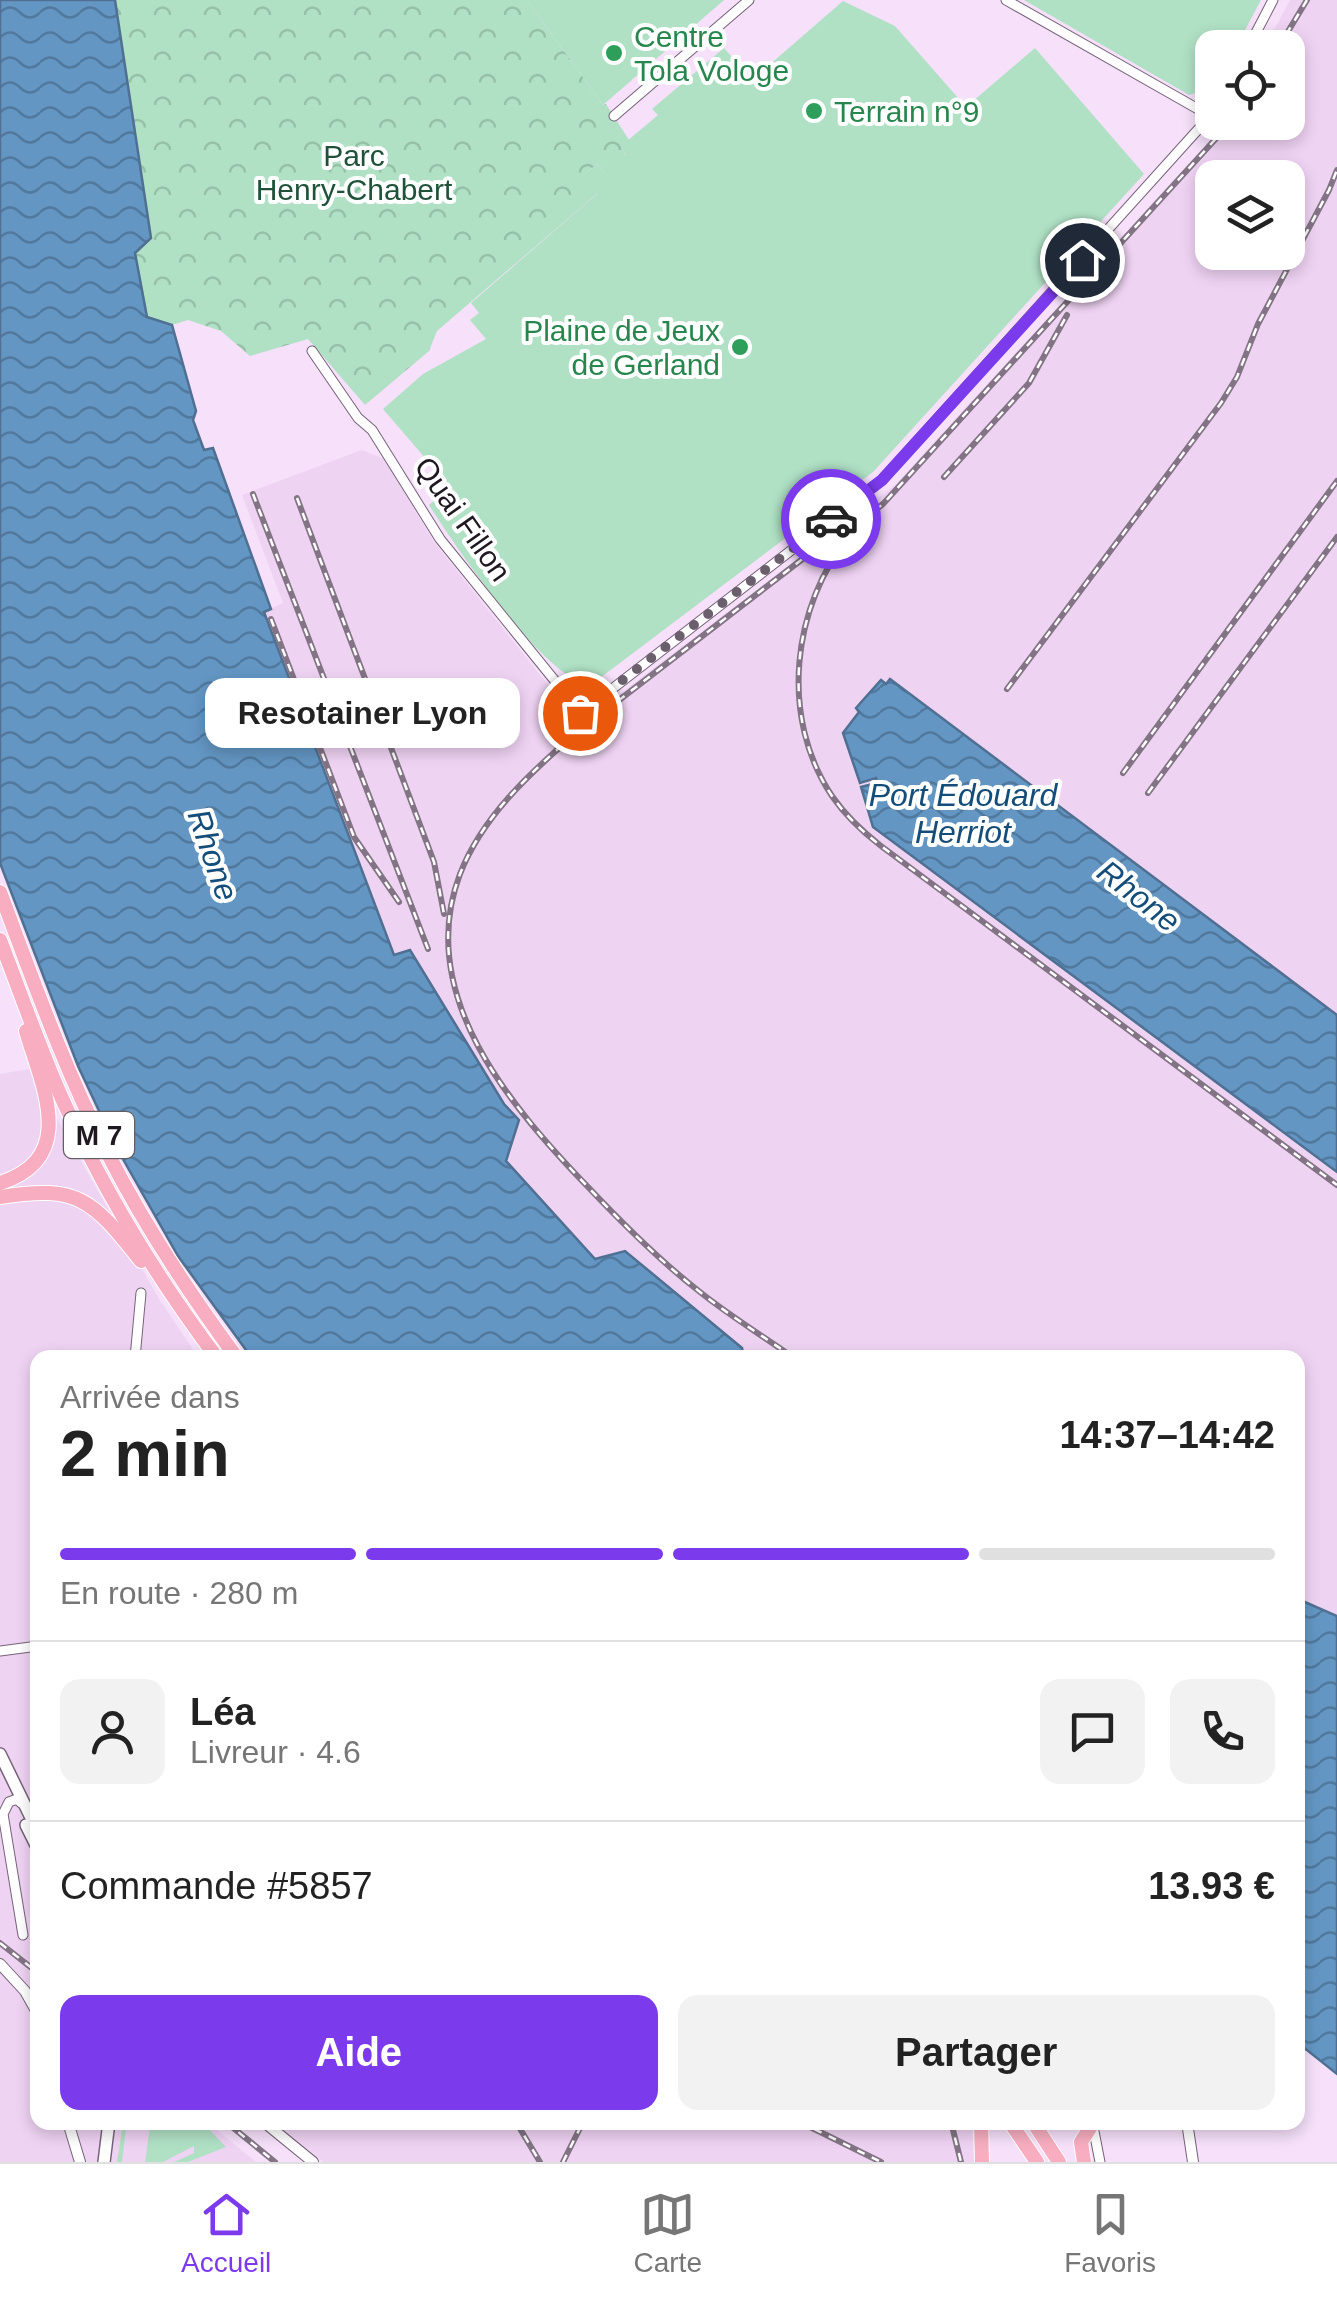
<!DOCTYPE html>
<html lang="fr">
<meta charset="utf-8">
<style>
:root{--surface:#fff;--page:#f2f2f2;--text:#222;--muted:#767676;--line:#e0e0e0;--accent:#7c3aed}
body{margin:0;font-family:Arial,sans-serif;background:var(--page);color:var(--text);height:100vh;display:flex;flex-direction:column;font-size:38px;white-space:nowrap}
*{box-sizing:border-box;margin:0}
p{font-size:32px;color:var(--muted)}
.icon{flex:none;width:55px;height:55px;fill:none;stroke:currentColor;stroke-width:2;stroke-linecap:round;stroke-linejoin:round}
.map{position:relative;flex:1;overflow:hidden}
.drawer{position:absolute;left:30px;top:1350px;width:1275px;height:780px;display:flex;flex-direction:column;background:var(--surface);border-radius:20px;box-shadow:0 5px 15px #0003}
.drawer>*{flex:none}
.controls{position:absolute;left:1195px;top:30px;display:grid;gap:20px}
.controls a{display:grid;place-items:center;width:110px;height:110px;border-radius:20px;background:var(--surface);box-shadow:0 5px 15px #0003;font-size:50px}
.pin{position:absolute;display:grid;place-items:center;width:85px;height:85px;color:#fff;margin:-42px;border:5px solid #fff;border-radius:50%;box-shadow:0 2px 10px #0007}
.courier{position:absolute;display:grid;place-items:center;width:100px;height:100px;margin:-50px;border:8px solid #7c3aed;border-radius:50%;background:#fff;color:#222;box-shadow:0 2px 12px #0007}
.bubble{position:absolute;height:70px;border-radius:20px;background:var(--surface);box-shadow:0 5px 15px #0003;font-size:32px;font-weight:800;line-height:70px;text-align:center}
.overview em{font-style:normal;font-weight:800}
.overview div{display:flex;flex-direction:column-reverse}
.overview{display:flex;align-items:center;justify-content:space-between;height:170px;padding:0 30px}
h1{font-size:65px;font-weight:800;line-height:75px}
.bar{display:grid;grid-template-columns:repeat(4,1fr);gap:15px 10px;align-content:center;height:120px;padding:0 30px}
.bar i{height:12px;border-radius:8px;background:var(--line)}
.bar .on{background:var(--accent)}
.bar p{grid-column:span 4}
.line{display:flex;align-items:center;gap:25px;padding:0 30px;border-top:2px solid var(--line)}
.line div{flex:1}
.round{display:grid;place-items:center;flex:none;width:105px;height:105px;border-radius:20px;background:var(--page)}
.action{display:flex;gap:20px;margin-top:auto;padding:20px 30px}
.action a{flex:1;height:115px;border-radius:20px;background:var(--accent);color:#fff;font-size:40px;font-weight:800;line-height:115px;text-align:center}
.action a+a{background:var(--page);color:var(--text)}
.tab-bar{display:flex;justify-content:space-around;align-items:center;height:140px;border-top:2px solid var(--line);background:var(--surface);font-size:28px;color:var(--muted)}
.tab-bar a{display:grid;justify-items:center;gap:5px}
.tab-bar .on{color:var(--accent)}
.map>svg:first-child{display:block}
.built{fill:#efd3f3;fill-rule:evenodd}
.grass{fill:#b0e1c5}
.park{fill:url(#park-crowns)}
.water{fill:url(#water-waves);stroke:#4f7092;stroke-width:2.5}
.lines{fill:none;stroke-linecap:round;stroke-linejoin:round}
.minor-casing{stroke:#756278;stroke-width:11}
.tertiary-casing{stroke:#756278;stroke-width:12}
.secondary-casing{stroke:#756278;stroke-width:14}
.trunk-casing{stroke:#fff;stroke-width:16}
.minor{stroke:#fff;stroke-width:9}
.tertiary{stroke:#fff;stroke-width:10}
.secondary{stroke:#fff;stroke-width:11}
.trunk{stroke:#f8aec0;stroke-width:14}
.rail-casing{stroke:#827484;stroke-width:6}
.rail{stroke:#fff;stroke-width:2.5;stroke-dasharray:8;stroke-linecap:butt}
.done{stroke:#6b5e6d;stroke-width:10;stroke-dasharray:0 18}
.route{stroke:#7c3aed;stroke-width:12}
.leisure-dot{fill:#2e9e5b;stroke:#fff;stroke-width:4}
.labels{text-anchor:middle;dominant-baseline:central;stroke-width:8;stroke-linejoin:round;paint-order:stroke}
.shield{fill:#fff;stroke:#635d64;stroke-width:2.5}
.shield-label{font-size:28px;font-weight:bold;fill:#201821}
.leisure-label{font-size:30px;fill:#27864d;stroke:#fff;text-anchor:start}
.park-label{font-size:30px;fill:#1f5239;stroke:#fff}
.street-label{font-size:30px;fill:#201821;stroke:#fff}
.water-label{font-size:32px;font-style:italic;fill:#144d79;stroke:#fff}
</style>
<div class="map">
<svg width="1337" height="2162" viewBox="0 0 1337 2162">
<defs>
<pattern id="park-crowns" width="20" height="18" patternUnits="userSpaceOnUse" patternTransform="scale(2.5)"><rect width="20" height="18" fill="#b0e1c5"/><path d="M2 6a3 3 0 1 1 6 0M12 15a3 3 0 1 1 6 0" fill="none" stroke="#97c0a9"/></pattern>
<pattern id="water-waves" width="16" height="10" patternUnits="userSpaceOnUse" patternTransform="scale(2.5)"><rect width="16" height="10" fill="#6396c3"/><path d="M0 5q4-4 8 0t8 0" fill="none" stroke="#51799e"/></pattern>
</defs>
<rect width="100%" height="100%" fill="#f6e0fa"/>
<g class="built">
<path d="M1290 0H1337V1015L891 680 860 711V782L876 778 873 827 1337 1172V1616L1298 1599V1358L744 1357 742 1348 625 1252 595 1259 506 1161 519 1120 394 956 264 611 283 603 242 495 362 450 384 459 434 542 553 691 583 722 896 484 1226 123 1288 122V48L1265 47ZM1212 178H1288V252H1212Z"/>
<path d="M29 1069 159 1299 198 1357 38 1358V1969L30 1977 38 1982V2122L208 2123 256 2162H0V1074Z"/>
<path d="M974 2122 976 2162H324L274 2123Z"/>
</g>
<g class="grass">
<path d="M527 0H724L603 105Z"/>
<path d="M1024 0H1261L1236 47 1212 48V88L1189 95Z"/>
<path d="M843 1 895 26 966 107 1035 48 1144 174 873 472 604 675C595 681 586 684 575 679 534 661 455 546 429 505L450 487 383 409 423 374 486 339 470 320 479 313 471 303 598 193 584 175 597 164 605 173 626 155 620 147 658 115 652 109 724 48 752 80Z"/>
<path d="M123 2123H203L226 2147 188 2162H174L194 2153V2146L163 2162H145L150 2127 134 2125 133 2128H126L122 2162H117Z"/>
</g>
<path class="park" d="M115 0H527L603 105 606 104 629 140 621 147 626 156 606 174 597 164 585 174 599 192 437 331 429 351 365 405 308 339 250 356 221 331 188 320 172 325 147 317 135 253 151 237Z"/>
<g class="water">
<path d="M0 0H115L151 238 135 253 147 317 172 325 196 411 193 420 204 450 213 448 271 609 264 612 394 955 410 950 504 1104 519 1120 506 1161 595 1259 625 1251 742 1348 744 1357H251L178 1256 115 1145 78 1066 0 863Z"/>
<path d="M890 679 1337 1015V1172L873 827 861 787 877 783 876 778 860 783 843 733 859 712 856 708 881 680 886 684Z"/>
<path d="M1298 1599 1337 1616V2074L1298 2043Z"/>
</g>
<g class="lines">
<g class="minor-casing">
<g id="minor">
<path d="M1006 0 1212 117"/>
<path d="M1248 48 1273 0"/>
<path d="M614 116 749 0"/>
<path d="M312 351 358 418 372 430 440 539 581 713 882 480 1212 114"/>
<path d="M135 1358 141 1293"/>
<path d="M0 1651 38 1646"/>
<path d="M21 1803 17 1799 9 1802 3 1814 23 1935"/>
<path d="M1093 2126 1100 2162"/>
</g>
</g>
<g class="tertiary-casing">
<g id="tertiary">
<path d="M0 1964 25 1991 38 2014"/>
<path d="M68 2122 80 2162"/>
<path d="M264 2122 313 2162"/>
<path d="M1187 2122 1193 2162"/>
</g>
</g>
<g class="secondary-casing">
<g id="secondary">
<path d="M0 1754 38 1832"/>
<path d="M26 1825 38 1849"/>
<path d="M104 2162 109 2122"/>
</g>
</g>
<g class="trunk-casing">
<g id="trunk">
<path d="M0 892C33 980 64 1068 107 1152 144 1225 189 1293 237 1358"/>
<path d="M0 940C21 994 40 1050 64 1103 105 1193 157 1278 217 1358"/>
<path d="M0 1183C79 1158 42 1086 26 1031"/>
<path d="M0 1197C80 1184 93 1201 141 1261"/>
<path d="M981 2122 982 2162"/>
<path d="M1010 2122 1037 2162"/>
<path d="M1033 2122 1059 2162"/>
<path d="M1084 2162 1081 2142 1093 2123"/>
</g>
</g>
<use href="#minor" class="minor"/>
<use href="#tertiary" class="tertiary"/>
<use href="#secondary" class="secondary"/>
<use href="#trunk" class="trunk"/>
<g class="rail-casing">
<g id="rail">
<path d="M1278 48 1307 0"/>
<path d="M944 477 1029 383 1067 315"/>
<path d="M253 494 428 949"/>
<path d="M297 498 434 862 444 914"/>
<path d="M850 535C792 606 779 717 832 796 845 815 863 832 881 846L1337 1185"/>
<path d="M271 619 354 837 399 902"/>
<path d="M1007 689 1221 403 1237 377 1258 324 1329 190 1337 170"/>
<path d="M1123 773 1337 481"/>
<path d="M1148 793 1337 537"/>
<path d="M794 1358C763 1336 730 1316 700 1292 660 1261 624 1225 589 1188 511 1107 414 995 460 874 482 817 530 773 575 734L809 554 848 531 883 504 1231 122"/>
<path d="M0 1943 38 1973"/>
<path d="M226 2122 275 2162"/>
<path d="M516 2122 540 2162"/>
<path d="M800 2122 881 2162"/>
<path d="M951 2122 961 2162"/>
<path d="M563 2162 583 2122"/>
</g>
</g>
<use href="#rail" class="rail"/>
</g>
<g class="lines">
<path class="done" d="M580 713 831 519"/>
<path class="route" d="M831 519 882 480 1082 260"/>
</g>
<g class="leisure-dot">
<circle cx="614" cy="53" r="10"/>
<circle cx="814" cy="111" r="10"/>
<circle cx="740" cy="347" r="10"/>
</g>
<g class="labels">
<rect class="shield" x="64" y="1112" width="70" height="46" rx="8"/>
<g class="shield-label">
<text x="99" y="1135">M 7</text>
</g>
<g class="leisure-label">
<text x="634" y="36">Centre<tspan x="634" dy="34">Tola Vologe</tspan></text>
<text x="834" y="111">Terrain n°9</text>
<text x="720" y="330" text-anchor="end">Plaine de Jeux<tspan x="720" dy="34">de Gerland</tspan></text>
</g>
<g class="park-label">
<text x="354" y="155">Parc<tspan x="354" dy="34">Henry-Chabert</tspan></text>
</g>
<g class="street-label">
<text transform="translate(463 519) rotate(55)">Quai Fillon</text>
</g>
<g class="water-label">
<text x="963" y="795">Port Édouard<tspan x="963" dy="37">Herriot</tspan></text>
<text transform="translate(213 855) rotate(71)">Rhone</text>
<text transform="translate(1139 896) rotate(38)">Rhone</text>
</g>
</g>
</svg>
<div class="controls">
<a><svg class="icon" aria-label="locate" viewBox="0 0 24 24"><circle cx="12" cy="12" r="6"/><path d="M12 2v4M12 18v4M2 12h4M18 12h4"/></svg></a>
<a><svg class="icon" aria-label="layers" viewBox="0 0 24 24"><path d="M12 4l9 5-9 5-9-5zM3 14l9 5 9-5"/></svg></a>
</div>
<div class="pin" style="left:580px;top:713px;background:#ea580c"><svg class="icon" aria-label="bag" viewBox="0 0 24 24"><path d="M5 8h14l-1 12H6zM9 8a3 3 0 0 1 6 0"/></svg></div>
<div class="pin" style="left:1082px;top:260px;background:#1f2937"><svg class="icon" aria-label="home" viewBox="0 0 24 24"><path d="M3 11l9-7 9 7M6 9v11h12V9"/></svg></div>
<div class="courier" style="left:831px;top:519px"><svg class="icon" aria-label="car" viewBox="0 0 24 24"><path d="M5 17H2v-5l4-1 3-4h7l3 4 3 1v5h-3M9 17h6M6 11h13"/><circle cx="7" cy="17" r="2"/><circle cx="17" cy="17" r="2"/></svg></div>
<div class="bubble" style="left:205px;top:678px;width:315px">Resotainer Lyon</div>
<section class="drawer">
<div class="overview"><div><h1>2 min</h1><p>Arrivée dans</p></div><em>14:37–14:42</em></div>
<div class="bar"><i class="on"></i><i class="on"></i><i class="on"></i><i></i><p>En route · 280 m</p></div>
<div class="line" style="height:180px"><a class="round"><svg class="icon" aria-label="person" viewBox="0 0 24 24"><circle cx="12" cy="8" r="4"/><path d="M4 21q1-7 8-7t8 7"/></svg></a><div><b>Léa</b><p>Livreur · 4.6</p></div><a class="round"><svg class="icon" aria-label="chat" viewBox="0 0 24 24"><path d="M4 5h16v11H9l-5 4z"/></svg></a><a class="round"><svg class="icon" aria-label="phone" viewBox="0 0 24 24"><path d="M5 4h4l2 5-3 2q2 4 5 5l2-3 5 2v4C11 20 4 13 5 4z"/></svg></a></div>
<div class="line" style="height:130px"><div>Commande #5857</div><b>13.93 €</b></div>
<div class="action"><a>Aide</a><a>Partager</a></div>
</section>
</div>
<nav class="tab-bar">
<a class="on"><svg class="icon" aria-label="home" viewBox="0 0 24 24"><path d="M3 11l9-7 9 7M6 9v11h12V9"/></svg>Accueil</a>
<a><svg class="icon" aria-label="map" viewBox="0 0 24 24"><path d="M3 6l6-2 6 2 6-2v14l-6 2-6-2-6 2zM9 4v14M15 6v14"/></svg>Carte</a>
<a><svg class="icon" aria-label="saved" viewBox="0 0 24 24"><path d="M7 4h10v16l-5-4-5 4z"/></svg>Favoris</a>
</nav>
